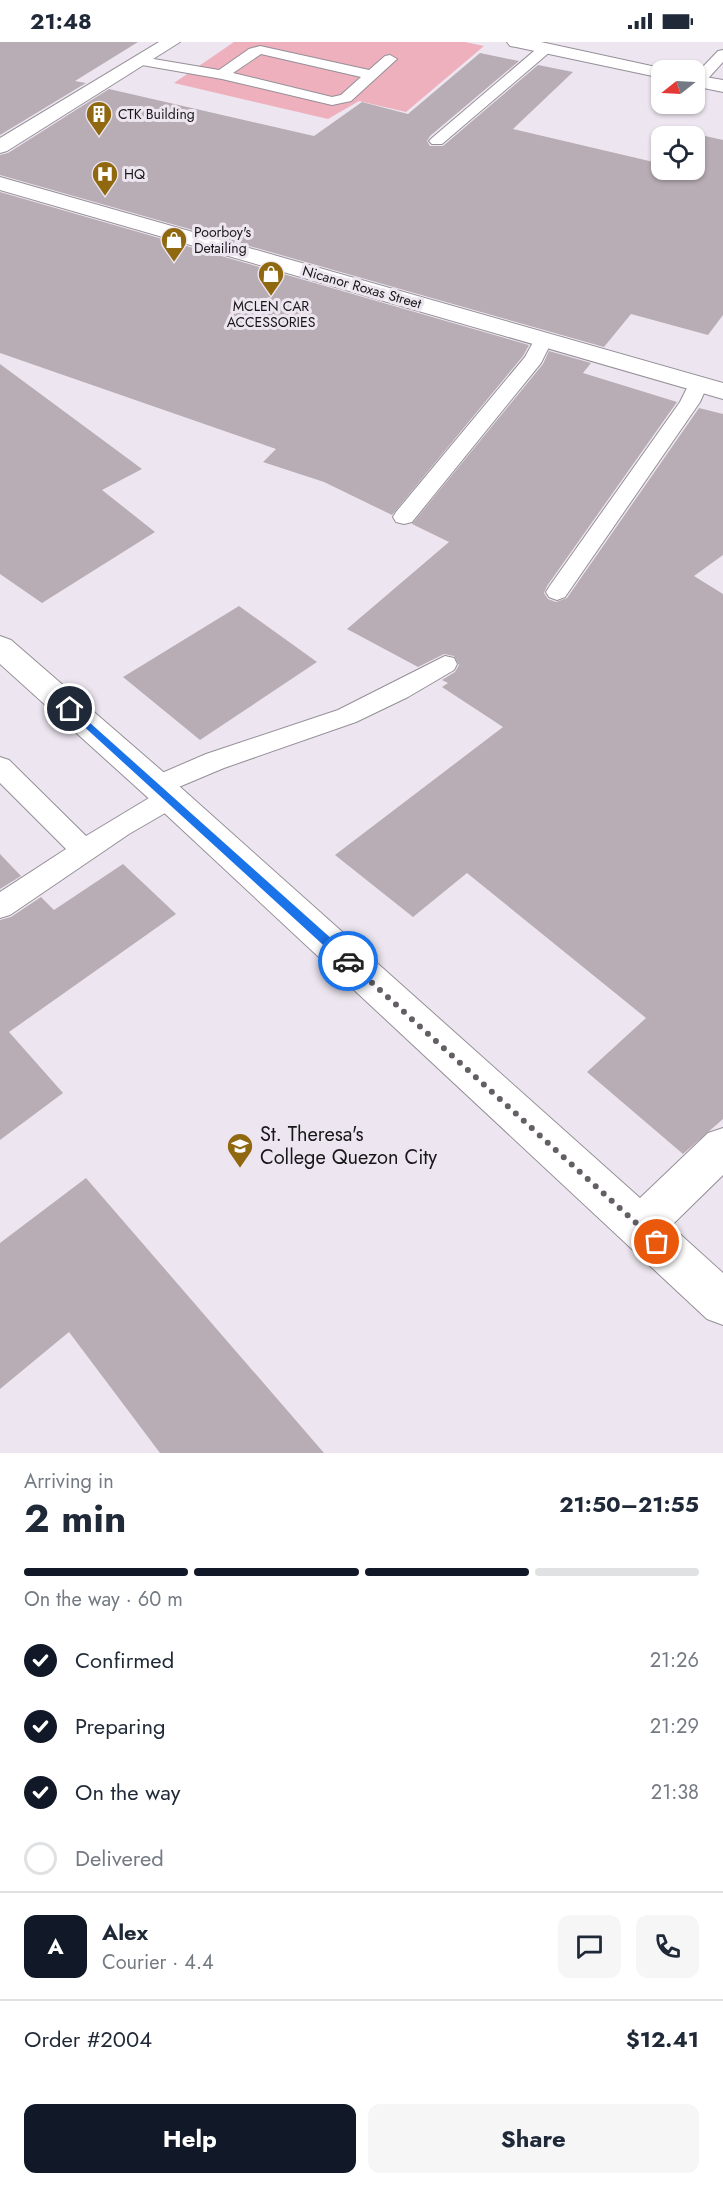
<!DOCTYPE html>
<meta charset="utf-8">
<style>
:root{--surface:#fff;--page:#f6f6f7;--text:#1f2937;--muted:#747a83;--line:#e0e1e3;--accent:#111827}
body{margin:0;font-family:Jost,sans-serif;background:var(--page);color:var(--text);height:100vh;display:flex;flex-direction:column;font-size:22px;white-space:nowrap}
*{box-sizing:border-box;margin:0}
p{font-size:20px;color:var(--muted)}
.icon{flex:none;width:33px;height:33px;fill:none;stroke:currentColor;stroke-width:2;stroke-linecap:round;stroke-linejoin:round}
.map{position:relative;height:1411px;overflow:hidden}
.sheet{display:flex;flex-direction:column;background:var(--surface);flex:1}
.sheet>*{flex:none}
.needle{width:39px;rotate:252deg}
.tools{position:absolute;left:651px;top:18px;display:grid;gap:12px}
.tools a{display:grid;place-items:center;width:54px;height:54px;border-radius:12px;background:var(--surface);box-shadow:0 2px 4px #0004;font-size:30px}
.pin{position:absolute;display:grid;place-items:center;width:51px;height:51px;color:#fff;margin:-26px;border:3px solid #fff;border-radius:50%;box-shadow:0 2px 6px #0007}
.courier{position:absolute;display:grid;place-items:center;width:60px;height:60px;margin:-30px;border:4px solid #1a73e8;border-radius:50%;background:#fff;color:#222;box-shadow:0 2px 8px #0007}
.headline em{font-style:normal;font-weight:700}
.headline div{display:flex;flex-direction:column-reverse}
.headline{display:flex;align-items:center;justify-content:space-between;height:102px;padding:0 24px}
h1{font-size:39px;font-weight:700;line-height:45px}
.bar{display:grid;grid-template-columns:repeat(4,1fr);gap:9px 6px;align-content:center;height:72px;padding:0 24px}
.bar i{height:8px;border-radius:4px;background:var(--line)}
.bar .on{background:var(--accent)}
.bar p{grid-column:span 4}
.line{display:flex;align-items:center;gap:15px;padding:0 24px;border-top:2px solid var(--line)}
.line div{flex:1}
.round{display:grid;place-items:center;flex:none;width:63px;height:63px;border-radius:12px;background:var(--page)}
ol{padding:0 24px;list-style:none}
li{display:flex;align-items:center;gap:18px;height:66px}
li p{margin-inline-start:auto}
li .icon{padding:6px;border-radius:50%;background:var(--accent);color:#fff;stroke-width:4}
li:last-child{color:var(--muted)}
li i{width:33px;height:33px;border:3px solid var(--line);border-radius:50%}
.primary-button{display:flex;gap:12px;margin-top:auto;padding:12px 24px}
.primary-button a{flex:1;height:69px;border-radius:12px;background:var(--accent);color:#fff;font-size:24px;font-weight:700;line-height:69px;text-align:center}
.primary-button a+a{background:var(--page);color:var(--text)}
.status{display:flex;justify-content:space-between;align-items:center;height:42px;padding:0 30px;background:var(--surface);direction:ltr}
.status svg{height:16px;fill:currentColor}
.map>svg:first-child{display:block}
.green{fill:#eeb0bd}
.building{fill:#b8adb4}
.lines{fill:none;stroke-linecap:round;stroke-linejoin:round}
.lane-casing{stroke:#958f98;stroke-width:2}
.secondary-casing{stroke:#958f98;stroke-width:2}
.lane{fill:#fff;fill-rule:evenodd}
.secondary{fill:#fff;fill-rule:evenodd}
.route{fill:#1a73e8}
.done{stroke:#635f64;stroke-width:6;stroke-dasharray:0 10.8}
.labels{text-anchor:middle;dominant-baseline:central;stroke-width:6;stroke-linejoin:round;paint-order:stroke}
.far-poi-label{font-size:14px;fill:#181619;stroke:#ede6f0;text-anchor:start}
.far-street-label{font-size:14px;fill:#181619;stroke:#ede6f0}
.near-poi-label{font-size:20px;fill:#181619;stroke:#ede6f0;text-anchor:start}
</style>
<div class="status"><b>21:48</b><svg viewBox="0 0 49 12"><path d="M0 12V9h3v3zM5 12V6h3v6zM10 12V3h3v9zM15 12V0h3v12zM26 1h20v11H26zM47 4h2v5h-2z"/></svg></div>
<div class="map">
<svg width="723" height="1411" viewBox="0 0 723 1411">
<rect width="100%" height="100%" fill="#ede6f0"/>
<path class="green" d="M234 0H465L484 4 406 70 359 59 328 77 174 41Z"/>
<g class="building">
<path d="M0 0H138L75 39 86 41 0 93Z"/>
<path d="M480 11 519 19 430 94 427 99 430 104H443L538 23 573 30 513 87 662 122V128H694V94H689L692 91 723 98V273L708 293 631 272 604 305 0 133V113L8 111 109 47 314 94 362 60 408 72Z"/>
<path d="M0 150 529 303 523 314 392 473 324 440 263 420 276 407 0 311Z"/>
<path d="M549 309 591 321 583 331 677 360 547 544 544 551 548 557 556 560 567 556 699 366 723 372V513L694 534 723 552V1077L683 1112 587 1030 646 976 467 831 413 875 335 813 503 685 442 645 448 641 442 638 455 630 459 623 454 614 444 612 418 625 347 587 449 500 412 482 543 322Z"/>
<path d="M0 322 142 427 102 448 155 490 42 561 0 532Z"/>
<path d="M239 564 317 620 200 698 123 635Z"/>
<path d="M0 812 21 834 0 847Z"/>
<path d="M123 822 176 872 9 990 63 1051 0 1098V878L11 875 41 855 54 868Z"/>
<path d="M86 1136 324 1411H160L69 1290 0 1347V1201Z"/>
</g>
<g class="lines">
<g class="lane-casing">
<g id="lane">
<path d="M546 2 553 6 551 9 442 102H432L429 99 432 96 541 3Z"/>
<path d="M260 4 369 28 385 14 390 13 397 17 351 59 332 63 222 37 142 23 135 19 142 15 219 28 249 7ZM261 12 361 35 341 53 332 55 233 31Z"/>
<path d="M723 8V20L703 42H694V34L718 9Z"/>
<path d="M544 291 551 293 553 297 541 321 412 480 404 482 396 480 393 475 396 470 525 315 537 293Z"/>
<path d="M698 336 705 338 708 342 700 360 565 555 557 558 549 555 546 550 549 545 680 360 691 338Z"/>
<path d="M445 614 454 616 457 622 454 628 408 655 356 680 224 726 174 747 179 749 183 756 179 763 129 792 10 873 0 876V850L66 807 0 741V715L9 718 86 794 154 753 148 751 144 744 148 737 206 712 338 668Z"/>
</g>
</g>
<g class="secondary-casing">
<g id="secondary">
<path d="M159 0H180L7 109 0 111V96Z"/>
<path d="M507 0H541L670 28H662V36L516 5 510 4Z"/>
<path d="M694 33 723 38V50L694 44Z"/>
<path d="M0 135 723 341V357L0 148Z"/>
<path d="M0 594 11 598 169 735 640 1156 708 1091 723 1086V1133L671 1184 723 1231V1283L707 1277 145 753 0 622Z"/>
</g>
</g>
<use href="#lane" class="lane"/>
<use href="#secondary" class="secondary"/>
</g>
<path class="route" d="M70 663 352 915V922H344L67 669V664Z"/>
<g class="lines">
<path class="done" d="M348 919 657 1200"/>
</g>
<defs>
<g id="building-pin" transform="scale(1.35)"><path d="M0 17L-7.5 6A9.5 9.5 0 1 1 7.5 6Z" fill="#90680f" stroke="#ede6f0"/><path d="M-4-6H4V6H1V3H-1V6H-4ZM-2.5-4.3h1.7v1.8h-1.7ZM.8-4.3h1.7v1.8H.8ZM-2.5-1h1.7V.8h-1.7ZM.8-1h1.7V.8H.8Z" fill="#fff"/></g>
<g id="hospital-pin" transform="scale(1.35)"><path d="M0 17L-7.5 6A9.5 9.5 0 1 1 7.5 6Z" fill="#90680f" stroke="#ede6f0"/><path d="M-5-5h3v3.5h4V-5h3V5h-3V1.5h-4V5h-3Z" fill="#fff"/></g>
<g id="shop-pin" transform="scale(1.35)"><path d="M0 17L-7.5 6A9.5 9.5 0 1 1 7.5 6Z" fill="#90680f" stroke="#ede6f0"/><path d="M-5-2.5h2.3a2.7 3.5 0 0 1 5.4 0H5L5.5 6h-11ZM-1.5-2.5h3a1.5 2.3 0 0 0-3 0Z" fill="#fff"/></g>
<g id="school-pin" transform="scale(1.35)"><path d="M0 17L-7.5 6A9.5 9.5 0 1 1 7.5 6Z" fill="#90680f" stroke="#ede6f0"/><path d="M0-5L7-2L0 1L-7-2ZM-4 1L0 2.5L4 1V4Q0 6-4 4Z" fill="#fff"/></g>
</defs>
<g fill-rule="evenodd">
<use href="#building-pin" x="99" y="72"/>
<use href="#hospital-pin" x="105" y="132"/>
<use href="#shop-pin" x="174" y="198"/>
<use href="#shop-pin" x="271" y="232"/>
<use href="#school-pin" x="240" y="1104"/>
</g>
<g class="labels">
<g class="far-poi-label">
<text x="118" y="72">CTK Building</text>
<text x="124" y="132">HQ</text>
<text x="194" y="190">Poorboy's<tspan x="194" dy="16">Detailing</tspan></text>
<text x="271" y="264" text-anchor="middle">MCLEN CAR<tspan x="271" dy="16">ACCESSORIES</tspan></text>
</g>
<g class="far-street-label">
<text transform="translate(362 245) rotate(16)">Nicanor Roxas Street</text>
</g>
<g class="near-poi-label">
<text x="260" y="1092">St. Theresa's<tspan x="260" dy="23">College Quezon City</tspan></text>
</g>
</g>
</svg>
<div class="tools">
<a><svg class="needle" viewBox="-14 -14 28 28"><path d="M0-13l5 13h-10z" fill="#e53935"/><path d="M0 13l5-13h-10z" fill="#747a83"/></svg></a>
<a><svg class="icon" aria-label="locate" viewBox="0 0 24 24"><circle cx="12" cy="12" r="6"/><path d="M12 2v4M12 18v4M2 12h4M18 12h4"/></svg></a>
</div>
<div class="pin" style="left:657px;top:1200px;background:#ea580c"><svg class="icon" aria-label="bag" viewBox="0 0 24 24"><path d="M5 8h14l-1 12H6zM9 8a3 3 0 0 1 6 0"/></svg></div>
<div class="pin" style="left:70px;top:667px;background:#1f2937"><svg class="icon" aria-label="home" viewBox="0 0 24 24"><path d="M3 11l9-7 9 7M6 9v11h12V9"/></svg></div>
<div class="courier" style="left:348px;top:919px"><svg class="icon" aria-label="car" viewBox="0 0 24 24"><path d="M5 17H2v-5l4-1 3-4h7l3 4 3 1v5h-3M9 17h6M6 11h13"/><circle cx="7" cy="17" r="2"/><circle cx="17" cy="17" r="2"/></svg></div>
</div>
<section class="sheet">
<div class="headline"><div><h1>2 min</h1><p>Arriving in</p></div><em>21:50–21:55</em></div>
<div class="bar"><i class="on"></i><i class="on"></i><i class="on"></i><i></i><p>On the way · 60 m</p></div>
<ol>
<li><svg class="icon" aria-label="check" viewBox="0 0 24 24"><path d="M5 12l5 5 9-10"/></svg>Confirmed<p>21:26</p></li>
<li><svg class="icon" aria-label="check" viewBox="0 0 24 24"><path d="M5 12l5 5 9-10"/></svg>Preparing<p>21:29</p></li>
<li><svg class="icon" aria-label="check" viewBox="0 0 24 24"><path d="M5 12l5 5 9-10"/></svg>On the way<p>21:38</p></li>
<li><i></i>Delivered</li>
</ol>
<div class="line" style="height:108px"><b class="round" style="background:var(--accent);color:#fff">A</b><div><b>Alex</b><p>Courier · 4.4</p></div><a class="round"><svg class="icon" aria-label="chat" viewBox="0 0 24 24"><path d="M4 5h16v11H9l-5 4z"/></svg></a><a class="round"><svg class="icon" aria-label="phone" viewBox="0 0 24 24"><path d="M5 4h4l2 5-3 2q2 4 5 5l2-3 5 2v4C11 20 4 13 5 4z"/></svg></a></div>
<div class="line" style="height:78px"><div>Order #2004</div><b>$12.41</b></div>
<div class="primary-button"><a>Help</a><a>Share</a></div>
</section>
